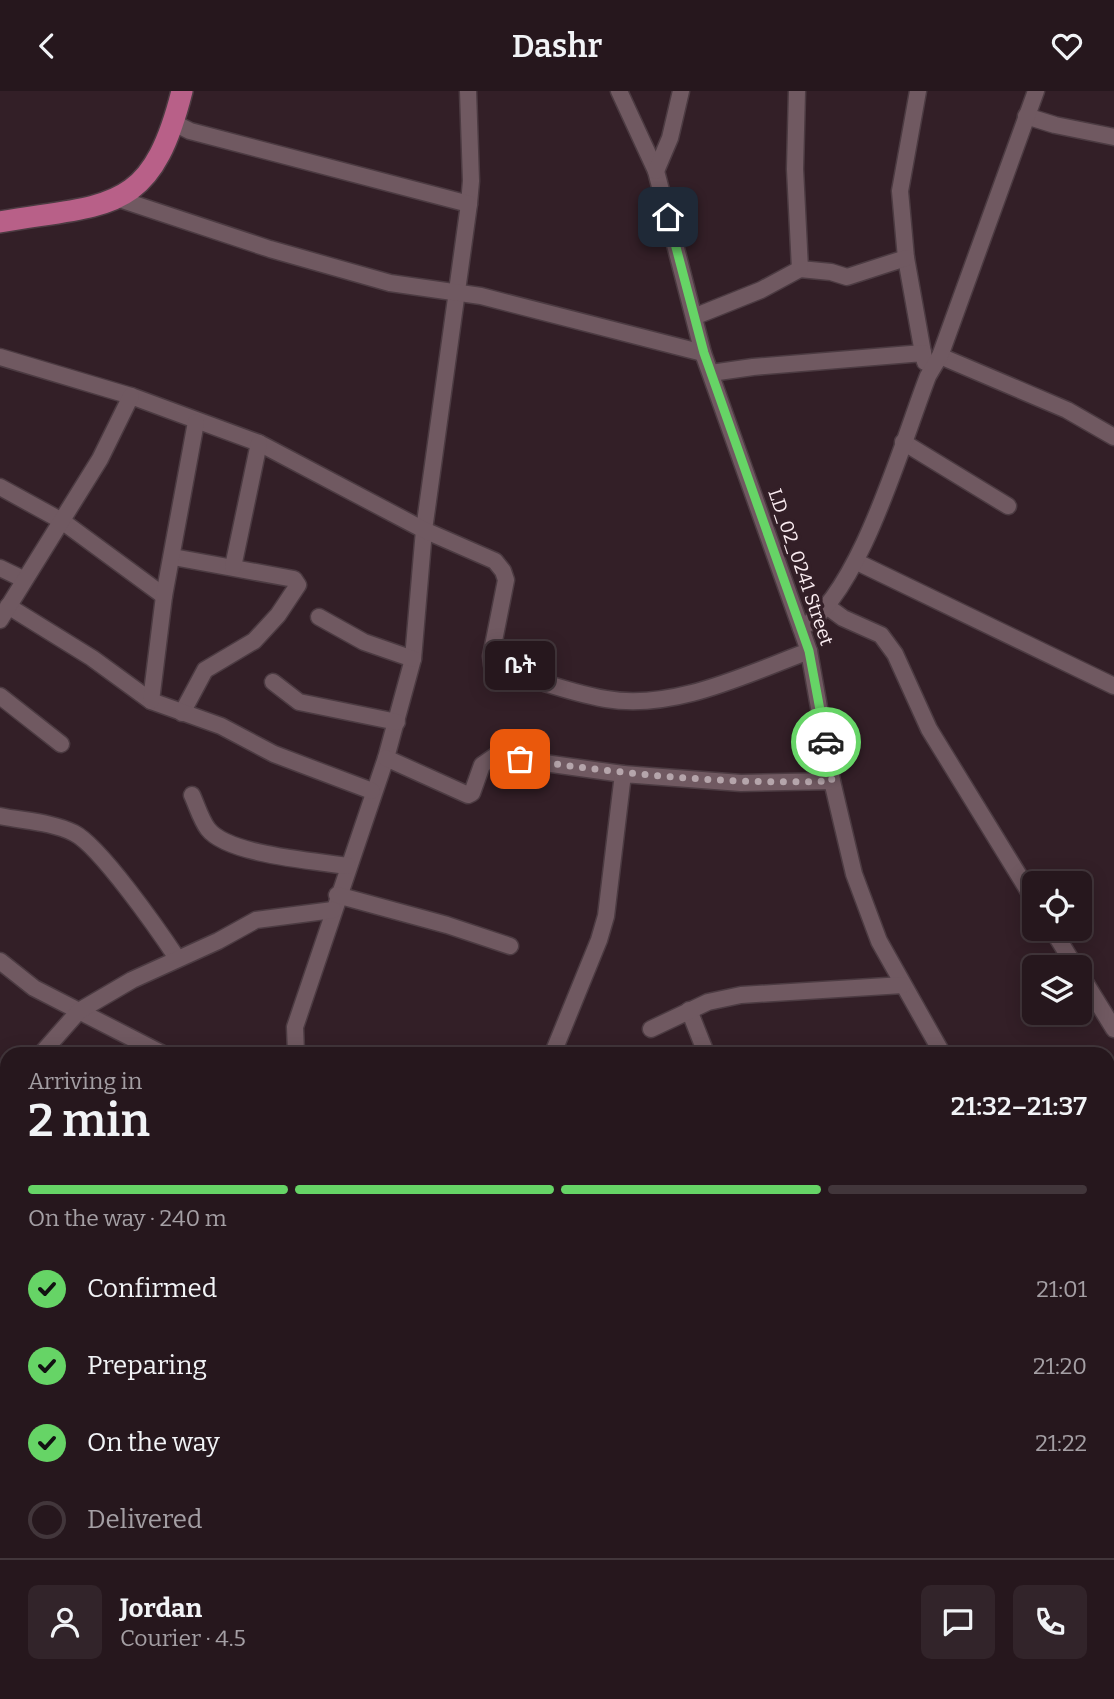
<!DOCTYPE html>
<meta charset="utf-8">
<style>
:root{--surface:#26171d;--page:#32242a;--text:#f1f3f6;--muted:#a49fa4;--line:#42363b;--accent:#66d466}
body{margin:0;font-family:Bitter,"Noto Sans Ethiopic",serif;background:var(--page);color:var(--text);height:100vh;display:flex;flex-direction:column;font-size:26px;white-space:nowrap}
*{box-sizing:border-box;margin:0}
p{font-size:23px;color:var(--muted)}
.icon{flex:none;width:38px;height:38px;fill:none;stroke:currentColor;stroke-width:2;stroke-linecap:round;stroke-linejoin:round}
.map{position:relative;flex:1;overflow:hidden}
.side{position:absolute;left:0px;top:956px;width:1115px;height:653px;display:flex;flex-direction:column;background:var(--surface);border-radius:21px 21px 0 0;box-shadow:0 4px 18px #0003,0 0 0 2px var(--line)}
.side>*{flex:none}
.buttons{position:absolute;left:1022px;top:780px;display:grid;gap:14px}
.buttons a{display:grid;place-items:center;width:70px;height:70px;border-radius:10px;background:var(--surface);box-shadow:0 4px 18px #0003,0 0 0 2px var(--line);font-size:35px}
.pin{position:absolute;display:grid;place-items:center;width:60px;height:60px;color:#fff;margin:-30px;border-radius:14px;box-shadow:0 4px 10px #0006}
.courier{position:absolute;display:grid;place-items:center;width:70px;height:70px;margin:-35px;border:5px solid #66d466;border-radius:50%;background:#fff;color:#222;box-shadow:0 2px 9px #0007}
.bubble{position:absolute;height:49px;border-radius:10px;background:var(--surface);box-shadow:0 4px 18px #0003,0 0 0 2px var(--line);font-size:23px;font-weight:600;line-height:49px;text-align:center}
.overview em{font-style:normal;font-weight:600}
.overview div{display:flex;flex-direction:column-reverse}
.overview{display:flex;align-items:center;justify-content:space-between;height:119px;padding:0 28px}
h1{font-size:46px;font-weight:600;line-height:52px}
.bar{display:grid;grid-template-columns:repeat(4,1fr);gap:10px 7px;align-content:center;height:84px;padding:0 28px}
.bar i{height:9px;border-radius:5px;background:var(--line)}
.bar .selected{background:var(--accent)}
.bar p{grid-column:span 4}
.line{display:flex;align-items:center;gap:18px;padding:0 28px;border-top:2px solid var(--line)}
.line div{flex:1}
.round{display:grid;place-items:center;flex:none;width:74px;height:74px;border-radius:10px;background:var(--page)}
ol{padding:0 28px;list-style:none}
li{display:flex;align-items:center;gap:21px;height:77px}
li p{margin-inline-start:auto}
li .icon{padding:7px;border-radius:50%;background:var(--accent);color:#111;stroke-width:4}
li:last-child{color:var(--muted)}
li i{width:38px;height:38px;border:4px solid var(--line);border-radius:50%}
header{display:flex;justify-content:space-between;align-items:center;height:91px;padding:0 28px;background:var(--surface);font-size:32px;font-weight:600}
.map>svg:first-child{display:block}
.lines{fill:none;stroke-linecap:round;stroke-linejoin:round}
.river{stroke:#833259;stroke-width:28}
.minor-casing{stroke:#4c3b42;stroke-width:19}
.major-casing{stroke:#4c3b42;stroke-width:24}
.minor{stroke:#705961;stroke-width:16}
.major{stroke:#b86088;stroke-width:21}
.done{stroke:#b5a5ab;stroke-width:7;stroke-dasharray:0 12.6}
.route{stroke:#66d466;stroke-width:9}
.labels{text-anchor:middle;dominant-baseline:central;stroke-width:7;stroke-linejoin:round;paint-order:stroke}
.street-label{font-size:19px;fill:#fbedf2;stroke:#331f27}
</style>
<header><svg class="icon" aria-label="back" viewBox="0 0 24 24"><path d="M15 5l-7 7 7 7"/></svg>Dashr<svg class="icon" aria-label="heart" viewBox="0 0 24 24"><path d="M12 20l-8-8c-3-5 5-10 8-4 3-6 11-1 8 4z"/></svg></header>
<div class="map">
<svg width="1114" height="1608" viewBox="0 0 1114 1608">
<rect width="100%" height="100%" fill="#331f27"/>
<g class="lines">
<g class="river">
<path d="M0 1248 7 1251"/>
<path d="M1108 1458 1114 1463"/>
</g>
<g class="minor-casing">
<g id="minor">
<path d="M468 0 471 90 469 113"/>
<path d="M619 0 656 80 703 262 809 560 832 690 854 783 879 850 942 962"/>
<path d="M918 0 900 100 906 167 923 262"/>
<path d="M1026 25 1055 34 1114 46"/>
<path d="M174 32 190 40 469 113 424 439 413 568 386 667 295 936 296 962"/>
<path d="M656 80 670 47 681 0"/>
<path d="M119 108 270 158 390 192 481 205 703 262"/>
<path d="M800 178 831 181 847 186 906 167"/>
<path d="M696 225 761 199 800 178 795 78 797 0"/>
<path d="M940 265 1067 319 1114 346"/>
<path d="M0 266 131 305 259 352 424 439 495 470 503 480 506 489 491 565 492 574 497 577C532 587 569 602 606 608 673 620 747 583 809 560"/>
<path d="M711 282 753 276 923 262 925 271"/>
<path d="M903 351 1008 415"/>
<path d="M0 396 62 430 164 505"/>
<path d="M173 466 294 488 298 494 278 524 254 550 205 579 182 622"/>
<path d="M857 471 1114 595"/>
<path d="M233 476 259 352"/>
<path d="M0 477 23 488"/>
<path d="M8 515 92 567 151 610 221 635 274 663 372 700"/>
<path d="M828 516 843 527 881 544 895 563 929 638 1034 809"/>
<path d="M319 526 364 551 413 568"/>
<path d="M0 529 100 368 131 305"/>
<path d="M801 537C859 506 903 349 928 285L940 265 1036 0"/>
<path d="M273 591 299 611 397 631"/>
<path d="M0 605 61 653"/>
<path d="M151 610 164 505 196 331"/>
<path d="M386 667 468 704 472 702 482 674 495 665 623 683"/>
<path d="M192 704C197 715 201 729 208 738 228 764 316 770 348 775"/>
<path d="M0 725C24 730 52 731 74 742 100 755 159 840 177 867"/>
<path d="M337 804 447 834 510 855"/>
<path d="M1052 838 1076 877"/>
<path d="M0 870 34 897 161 962"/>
<path d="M1080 883 1114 938"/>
<path d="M689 919 706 962"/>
<path d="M651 938 708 911 741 904 903 894"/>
<path d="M42 962 79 920 132 889 218 850 256 829 333 819"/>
<path d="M553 962 599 849 606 825 623 683 741 692 832 690"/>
<path d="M0 1012 7 1004"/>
<path d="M0 1052 7 1057"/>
<path d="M1108 1209 1114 1217"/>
<path d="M0 1233 7 1220"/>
<path d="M0 1312 7 1343"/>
<path d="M1108 1385 1114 1392"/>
<path d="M0 1442 7 1440"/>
<path d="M0 1557H7"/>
<path d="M35 1601V1608"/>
<path d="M149 1601V1608"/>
<path d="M252 1601 253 1608"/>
<path d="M453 1601V1608"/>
<path d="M628 1601V1608"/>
<path d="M668 1601 722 1608"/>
<path d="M817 1608V1601"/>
<path d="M1014 1608V1601"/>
</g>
</g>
<g class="major-casing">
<path id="major" d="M0 131C110 112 151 124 182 0"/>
</g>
<use href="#minor" class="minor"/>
<use href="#major" class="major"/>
</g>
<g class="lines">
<path class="done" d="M520 668C624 683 726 694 832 690L826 651"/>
<path class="route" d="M668 126 704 262 809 560 826 651"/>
</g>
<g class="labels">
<g class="street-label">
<text transform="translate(801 476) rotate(71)">LD_02_0241 Street</text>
</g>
</g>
</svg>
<div class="buttons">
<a><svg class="icon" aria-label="locate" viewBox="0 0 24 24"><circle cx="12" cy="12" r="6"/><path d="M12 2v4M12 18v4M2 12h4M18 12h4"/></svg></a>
<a><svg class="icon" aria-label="layers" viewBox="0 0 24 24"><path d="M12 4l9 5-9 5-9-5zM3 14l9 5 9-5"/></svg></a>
</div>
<div class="pin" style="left:520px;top:668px;background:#ea580c"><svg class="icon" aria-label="bag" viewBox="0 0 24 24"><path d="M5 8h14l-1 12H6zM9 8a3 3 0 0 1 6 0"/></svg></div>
<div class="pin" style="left:668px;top:126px;background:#1f2937"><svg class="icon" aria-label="home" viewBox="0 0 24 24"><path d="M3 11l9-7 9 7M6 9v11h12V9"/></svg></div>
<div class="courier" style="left:826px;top:651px"><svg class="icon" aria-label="car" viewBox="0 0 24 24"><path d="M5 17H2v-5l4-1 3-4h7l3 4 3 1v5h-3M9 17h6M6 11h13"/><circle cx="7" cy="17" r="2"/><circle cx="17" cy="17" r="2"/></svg></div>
<div class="bubble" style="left:485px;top:550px;width:70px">ቤት</div>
<section class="side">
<div class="overview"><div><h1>2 min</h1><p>Arriving in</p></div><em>21:32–21:37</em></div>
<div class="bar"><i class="selected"></i><i class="selected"></i><i class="selected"></i><i></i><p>On the way · 240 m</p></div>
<ol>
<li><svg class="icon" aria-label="check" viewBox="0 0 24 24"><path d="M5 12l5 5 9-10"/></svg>Confirmed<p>21:01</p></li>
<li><svg class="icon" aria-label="check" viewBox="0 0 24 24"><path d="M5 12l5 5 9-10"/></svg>Preparing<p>21:20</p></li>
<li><svg class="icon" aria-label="check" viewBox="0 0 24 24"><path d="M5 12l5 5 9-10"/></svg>On the way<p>21:22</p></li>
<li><i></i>Delivered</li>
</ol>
<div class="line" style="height:126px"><a class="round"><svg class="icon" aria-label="person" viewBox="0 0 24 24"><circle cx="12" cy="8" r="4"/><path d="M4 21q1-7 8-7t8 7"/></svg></a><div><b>Jordan</b><p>Courier · 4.5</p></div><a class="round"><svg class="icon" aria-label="chat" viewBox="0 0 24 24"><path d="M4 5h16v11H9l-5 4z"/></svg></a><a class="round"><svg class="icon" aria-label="phone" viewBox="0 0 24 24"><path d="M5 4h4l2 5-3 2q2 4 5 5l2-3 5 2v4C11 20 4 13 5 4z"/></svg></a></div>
</section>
</div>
